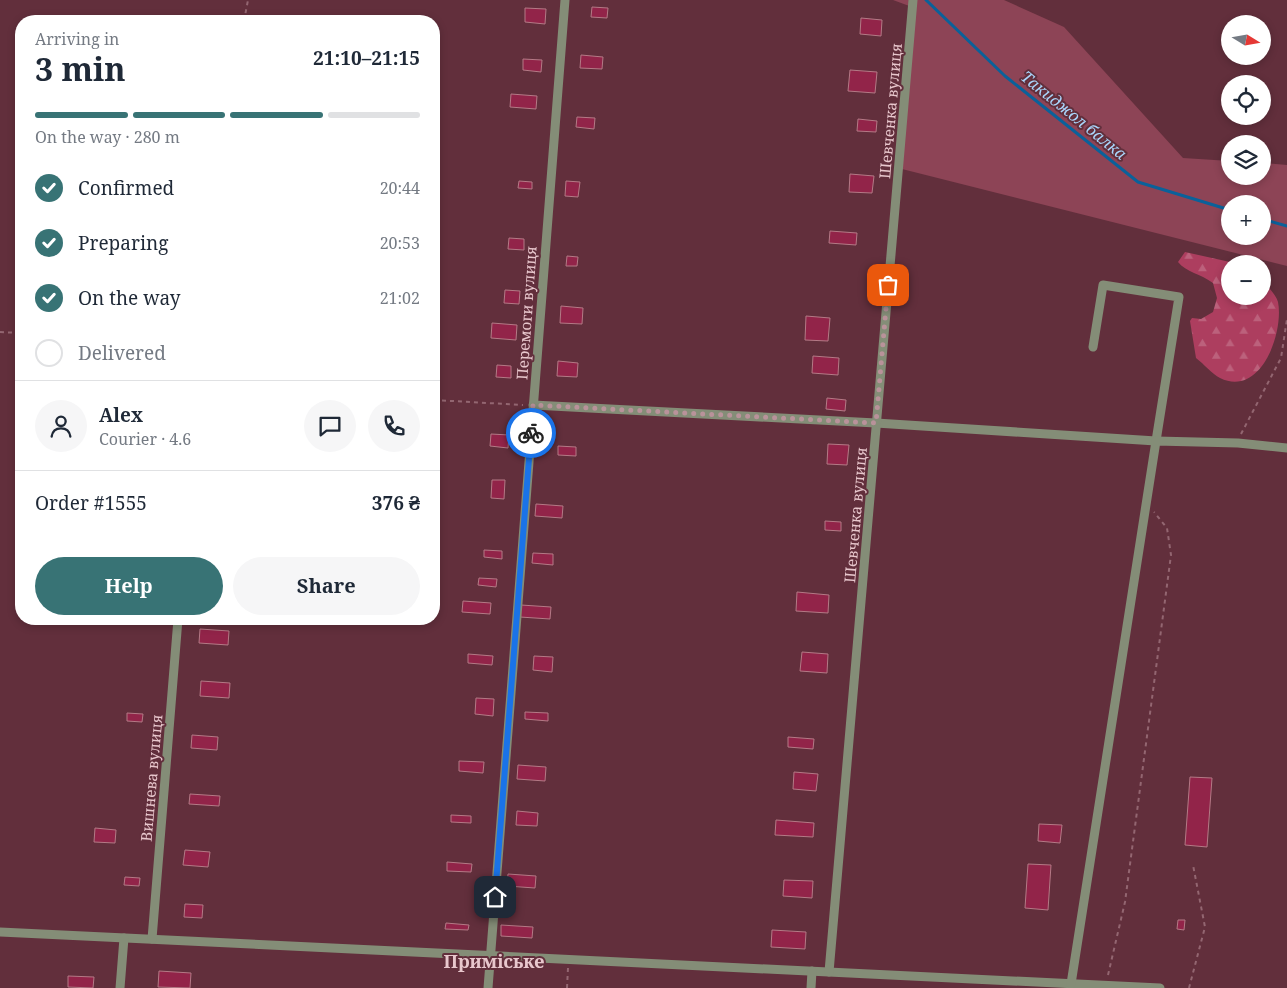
<!DOCTYPE html>
<meta charset="utf-8">
<style>
:root{--surface:#fff;--page:#f6f6f7;--text:#1f2937;--muted:#747a83;--line:#e0e1e3;--accent:#387375}
body{margin:0;font-family:"Noto Serif",serif;background:var(--page);color:var(--text);height:100vh;display:flex;flex-direction:column;font-size:19px;white-space:nowrap}
*{box-sizing:border-box;margin:0}
p{font-size:16px;color:var(--muted)}
.icon{flex:none;width:28px;height:28px;fill:none;stroke:currentColor;stroke-width:2;stroke-linecap:round;stroke-linejoin:round}
.map{position:relative;flex:1;overflow:hidden}
.details{position:absolute;left:15px;top:15px;width:425px;height:610px;display:flex;flex-direction:column;background:var(--surface);border-radius:20px;box-shadow:0 2px 8px #0003}
.details>*{flex:none}
.needle{width:32px;rotate:101deg}
.controls{position:absolute;left:1221px;top:15px;display:grid;gap:10px}
.controls a{display:grid;place-items:center;width:50px;height:50px;border-radius:50%;background:var(--surface);box-shadow:0 2px 8px #0003;font-size:25px}
.pin{position:absolute;display:grid;place-items:center;width:42px;height:42px;color:#fff;margin:-21px;border-radius:10px;box-shadow:0 2px 8px #0006}
.courier{position:absolute;display:grid;place-items:center;width:50px;height:50px;margin:-25px;border:4px solid #1a73e8;border-radius:50%;background:#fff;color:#222;box-shadow:0 1px 6px #0007}
.overview em{font-style:normal;font-weight:700}
.overview div{display:flex;flex-direction:column-reverse}
.overview{display:flex;align-items:center;justify-content:space-between;height:85px;padding:0 20px}
h1{font-size:32px;font-weight:700;line-height:38px}
.bar{display:grid;grid-template-columns:repeat(4,1fr);gap:8px 5px;align-content:center;height:60px;padding:0 20px}
.bar i{height:6px;border-radius:4px;background:var(--line)}
.bar .active{background:var(--accent)}
.bar p{grid-column:span 4}
.line{display:flex;align-items:center;gap:12px;padding:0 20px;border-top:1px solid var(--line)}
.line div{flex:1}
.round{display:grid;place-items:center;flex:none;width:52px;height:52px;border-radius:26px;background:var(--page)}
ol{padding:0 20px;list-style:none}
li{display:flex;align-items:center;gap:15px;height:55px}
li p{margin-inline-start:auto}
li .icon{padding:5px;border-radius:50%;background:var(--accent);color:#fff;stroke-width:4}
li:last-child{color:var(--muted)}
li i{width:28px;height:28px;border:2px solid var(--line);border-radius:50%}
.primary-button{display:flex;gap:10px;margin-top:auto;padding:10px 20px}
.primary-button a{flex:1;height:58px;border-radius:30px;background:var(--accent);color:#fff;font-size:20px;font-weight:700;line-height:58px;text-align:center}
.primary-button a+a{background:var(--page);color:var(--text)}
.map>svg:first-child{display:block}
.grass{fill:#8d4456;fill-rule:evenodd}
.forest{fill:url(#forest-firs)}
.lines{fill:none;stroke-linecap:round;stroke-linejoin:round}
.stream{stroke:#0a619a;stroke-width:3}
.building{fill:#922449;stroke:#b47a86}
.path{stroke:#936671;stroke-width:2;stroke-dasharray:4 4;stroke-linecap:butt}
.minor{stroke:#848d77;stroke-width:9}
.done{stroke:#b9929a;stroke-width:5;stroke-dasharray:0 9}
.route{stroke:#1a73e8;stroke-width:6}
.labels{text-anchor:middle;dominant-baseline:central;stroke-width:4;stroke-linejoin:round;paint-order:stroke}
.street-label{font-size:15px;fill:#e8c7cd;stroke:#622f3c}
.water-label{font-size:16px;font-style:italic;fill:#aad6fc;stroke:#622f3c}
.quarter-label{font-size:18px;font-weight:bold;fill:#e8c7cd;stroke:#622f3c}
</style>
<div class="map">
<svg width="1287" height="988" viewBox="0 0 1287 988">
<defs>
<pattern id="forest-firs" width="22" height="20" patternUnits="userSpaceOnUse" patternTransform="scale(1.25)"><rect width="22" height="20" fill="#ad3e5f"/><path d="M5 1l3.5 6h-7zM16 11l3.5 6h-7z" fill="#bc617c"/></pattern>
</defs>
<rect width="100%" height="100%" fill="#622f3c"/>
<path class="grass" d="M893 0H1004L1064 27 1183 158 1230 161V176H1262L1263 163 1287 165V266L898 168 912 7ZM1230 204H1262V236H1230Z"/>
<path class="forest" d="M1185 252 1239 264H1230V296H1262L1263 280C1267 286 1276 295 1278 302 1284 332 1261 398 1220 378 1212 374 1204 364 1196 358L1190 321 1192 318 1201 319 1213 312 1217 298 1213 283C1201 274 1186 272 1178 262Z"/>
<g class="lines">
<g class="stream">
<path d="M926 0 1005 76 1138 182 1230 210"/>
<path d="M1262 219 1287 226"/>
</g>
</g>
<g class="building">
<path d="M592 7 608 8 607 18 591 17Z"/>
<path d="M525 8 546 9 545 24 525 22Z"/>
<path d="M861 18 882 20 881 36 860 34Z"/>
<path d="M581 55 603 57 602 69 580 68Z"/>
<path d="M523 59 542 60 541 72 523 70Z"/>
<path d="M850 70 877 72 875 93 848 91Z"/>
<path d="M511 94 537 96 536 109 510 107Z"/>
<path d="M577 117 595 118 594 129 576 127Z"/>
<path d="M858 119 877 121 876 132 857 131Z"/>
<path d="M850 174 874 176 872 193 849 192Z"/>
<path d="M519 181 532 182V189L518 188Z"/>
<path d="M566 181 580 182 578 197 565 196Z"/>
<path d="M830 231 857 233 856 245 829 243Z"/>
<path d="M509 238 524 239V250L508 249Z"/>
<path d="M567 256 578 257 577 266H566Z"/>
<path d="M505 290 520 291 519 304 504 303Z"/>
<path d="M561 306 583 308 582 324 560 323Z"/>
<path d="M806 316 830 318 828 341 805 340Z"/>
<path d="M492 323 517 325 516 340 491 338Z"/>
<path d="M813 356 839 358 838 375 812 373Z"/>
<path d="M558 361 578 363 577 377 557 376Z"/>
<path d="M497 365 511 366V378L496 377Z"/>
<path d="M827 398 846 400 845 411 826 409Z"/>
<path d="M491 434 509 435 508 448 490 446Z"/>
<path d="M828 444 849 445 847 465 827 464Z"/>
<path d="M558 446 576 447V456L558 455Z"/>
<path d="M492 480H505L504 499 491 498Z"/>
<path d="M536 504 563 506 562 518 535 516Z"/>
<path d="M825 521 841 522V531L825 530Z"/>
<path d="M484 550 502 551V559L484 557Z"/>
<path d="M533 553 553 554V565L532 563Z"/>
<path d="M479 578 497 579 496 587 478 585Z"/>
<path d="M797 592 829 595 828 613 796 611Z"/>
<path d="M463 601 491 603 490 614 462 612Z"/>
<path d="M521 605 551 607 550 619 520 617Z"/>
<path d="M200 629 229 631 228 645 199 643Z"/>
<path d="M802 652 828 654 827 673 800 671Z"/>
<path d="M468 654 493 656 492 665 468 663Z"/>
<path d="M534 656 553 657 552 672 533 670Z"/>
<path d="M201 681 230 683 229 698 200 696Z"/>
<path d="M476 698 494 699 493 716 475 714Z"/>
<path d="M525 712 548 713V721L525 719Z"/>
<path d="M127 713 143 714 142 722 127 721Z"/>
<path d="M192 735 218 737 217 750 191 748Z"/>
<path d="M788 737 814 739 813 749 788 747Z"/>
<path d="M459 761 484 762 483 773 459 771Z"/>
<path d="M518 765 546 767 545 781 517 779Z"/>
<path d="M794 772 818 774 816 791 793 789Z"/>
<path d="M1190 777 1212 778 1207 847 1185 845Z"/>
<path d="M190 794 220 796 219 806 189 804Z"/>
<path d="M517 811 538 813 537 826 516 825Z"/>
<path d="M451 815 471 816V823L451 822Z"/>
<path d="M776 820 814 823 813 837 775 835Z"/>
<path d="M1039 824 1062 825 1060 843 1038 841Z"/>
<path d="M95 828 116 830 115 843 94 842Z"/>
<path d="M185 850 210 852 208 867 183 865Z"/>
<path d="M447 862 472 864 471 872 447 871Z"/>
<path d="M1028 864 1051 865 1048 910 1025 908Z"/>
<path d="M508 874 536 876 535 888 507 886Z"/>
<path d="M125 877 140 878 139 886 124 885Z"/>
<path d="M784 880 813 881 812 898 783 896Z"/>
<path d="M185 904 203 905 202 918 184 917Z"/>
<path d="M1178 920H1185L1184 930 1177 929Z"/>
<path d="M446 923 469 925 468 930 445 929Z"/>
<path d="M501 925 533 927 532 938 501 936Z"/>
<path d="M772 930 806 932 805 949 771 947Z"/>
<path d="M159 971 191 973 190 988 158 987Z"/>
<path d="M68 976 94 977 93 988 68 987Z"/>
</g>
<g class="lines">
<g class="path">
<path d="M244 21 248 0"/>
<path d="M0 332 21 333"/>
<path d="M434 400 523 405"/>
<path d="M1241 434 1281 358 1287 319"/>
<path d="M1108 975 1125 902 1171 555 1167 528 1154 512"/>
<path d="M567 988 568 968"/>
<path d="M1189 988 1205 927 1193 865"/>
</g>
<g class="minor">
<path d="M533 405 876 423 1156 441 1179 297 1103 285 1093 347"/>
<path d="M0 932 1160 988"/>
<path d="M152 939 178 619"/>
<path d="M829 972 913 0"/>
<path d="M1071 984 1156 441 1238 443 1287 448"/>
<path d="M120 988 124 938"/>
<path d="M488 988 565 0"/>
<path d="M811 988 812 971"/>
</g>
</g>
<g class="lines">
<path class="done" d="M531 433 533 405 876 423 888 285"/>
<path class="route" d="M495 897 531 433"/>
</g>
<g class="labels">
<g class="street-label">
<text transform="translate(890 111) rotate(-85)">Шевченка вулиця</text>
<text transform="translate(526 313) rotate(-86)">Перемоги вулиця</text>
<text transform="translate(855 515) rotate(-85)">Шевченка вулиця</text>
<text transform="translate(151 778) rotate(-85)">Вишнева вулиця</text>
</g>
<g class="water-label">
<text transform="translate(1074 115) rotate(39)">Такиджол балка</text>
</g>
<g class="quarter-label">
<text x="494" y="961">Приміське</text>
</g>
</g>
</svg>
<div class="controls">
<a><svg class="needle" viewBox="-14 -14 28 28"><path d="M0-13l5 13h-10z" fill="#e53935"/><path d="M0 13l5-13h-10z" fill="#747a83"/></svg></a>
<a><svg class="icon" aria-label="locate" viewBox="0 0 24 24"><circle cx="12" cy="12" r="6"/><path d="M12 2v4M12 18v4M2 12h4M18 12h4"/></svg></a>
<a><svg class="icon" aria-label="layers" viewBox="0 0 24 24"><path d="M12 4l9 5-9 5-9-5zM3 14l9 5 9-5"/></svg></a>
<a>+</a>
<a>−</a>
</div>
<div class="pin" style="left:888px;top:285px;background:#ea580c"><svg class="icon" aria-label="bag" viewBox="0 0 24 24"><path d="M5 8h14l-1 12H6zM9 8a3 3 0 0 1 6 0"/></svg></div>
<div class="pin" style="left:495px;top:897px;background:#1f2937"><svg class="icon" aria-label="home" viewBox="0 0 24 24"><path d="M3 11l9-7 9 7M6 9v11h12V9"/></svg></div>
<div class="courier" style="left:531px;top:433px"><svg class="icon" aria-label="bike" viewBox="0 0 24 24"><circle cx="6" cy="16" r="4"/><circle cx="18" cy="16" r="4"/><path d="M6 16l4-8h5l3 8M10 8l3 8H6M13 5h3"/></svg></div>
<section class="details">
<div class="overview"><div><h1>3 min</h1><p>Arriving in</p></div><em>21:10–21:15</em></div>
<div class="bar"><i class="active"></i><i class="active"></i><i class="active"></i><i></i><p>On the way · 280 m</p></div>
<ol>
<li><svg class="icon" aria-label="check" viewBox="0 0 24 24"><path d="M5 12l5 5 9-10"/></svg>Confirmed<p>20:44</p></li>
<li><svg class="icon" aria-label="check" viewBox="0 0 24 24"><path d="M5 12l5 5 9-10"/></svg>Preparing<p>20:53</p></li>
<li><svg class="icon" aria-label="check" viewBox="0 0 24 24"><path d="M5 12l5 5 9-10"/></svg>On the way<p>21:02</p></li>
<li><i></i>Delivered</li>
</ol>
<div class="line" style="height:90px"><a class="round"><svg class="icon" aria-label="person" viewBox="0 0 24 24"><circle cx="12" cy="8" r="4"/><path d="M4 21q1-7 8-7t8 7"/></svg></a><div><b>Alex</b><p>Courier · 4.6</p></div><a class="round"><svg class="icon" aria-label="chat" viewBox="0 0 24 24"><path d="M4 5h16v11H9l-5 4z"/></svg></a><a class="round"><svg class="icon" aria-label="phone" viewBox="0 0 24 24"><path d="M5 4h4l2 5-3 2q2 4 5 5l2-3 5 2v4C11 20 4 13 5 4z"/></svg></a></div>
<div class="line" style="height:65px"><div>Order #1555</div><b>376 ₴</b></div>
<div class="primary-button"><a>Help</a><a>Share</a></div>
</section>
</div>
